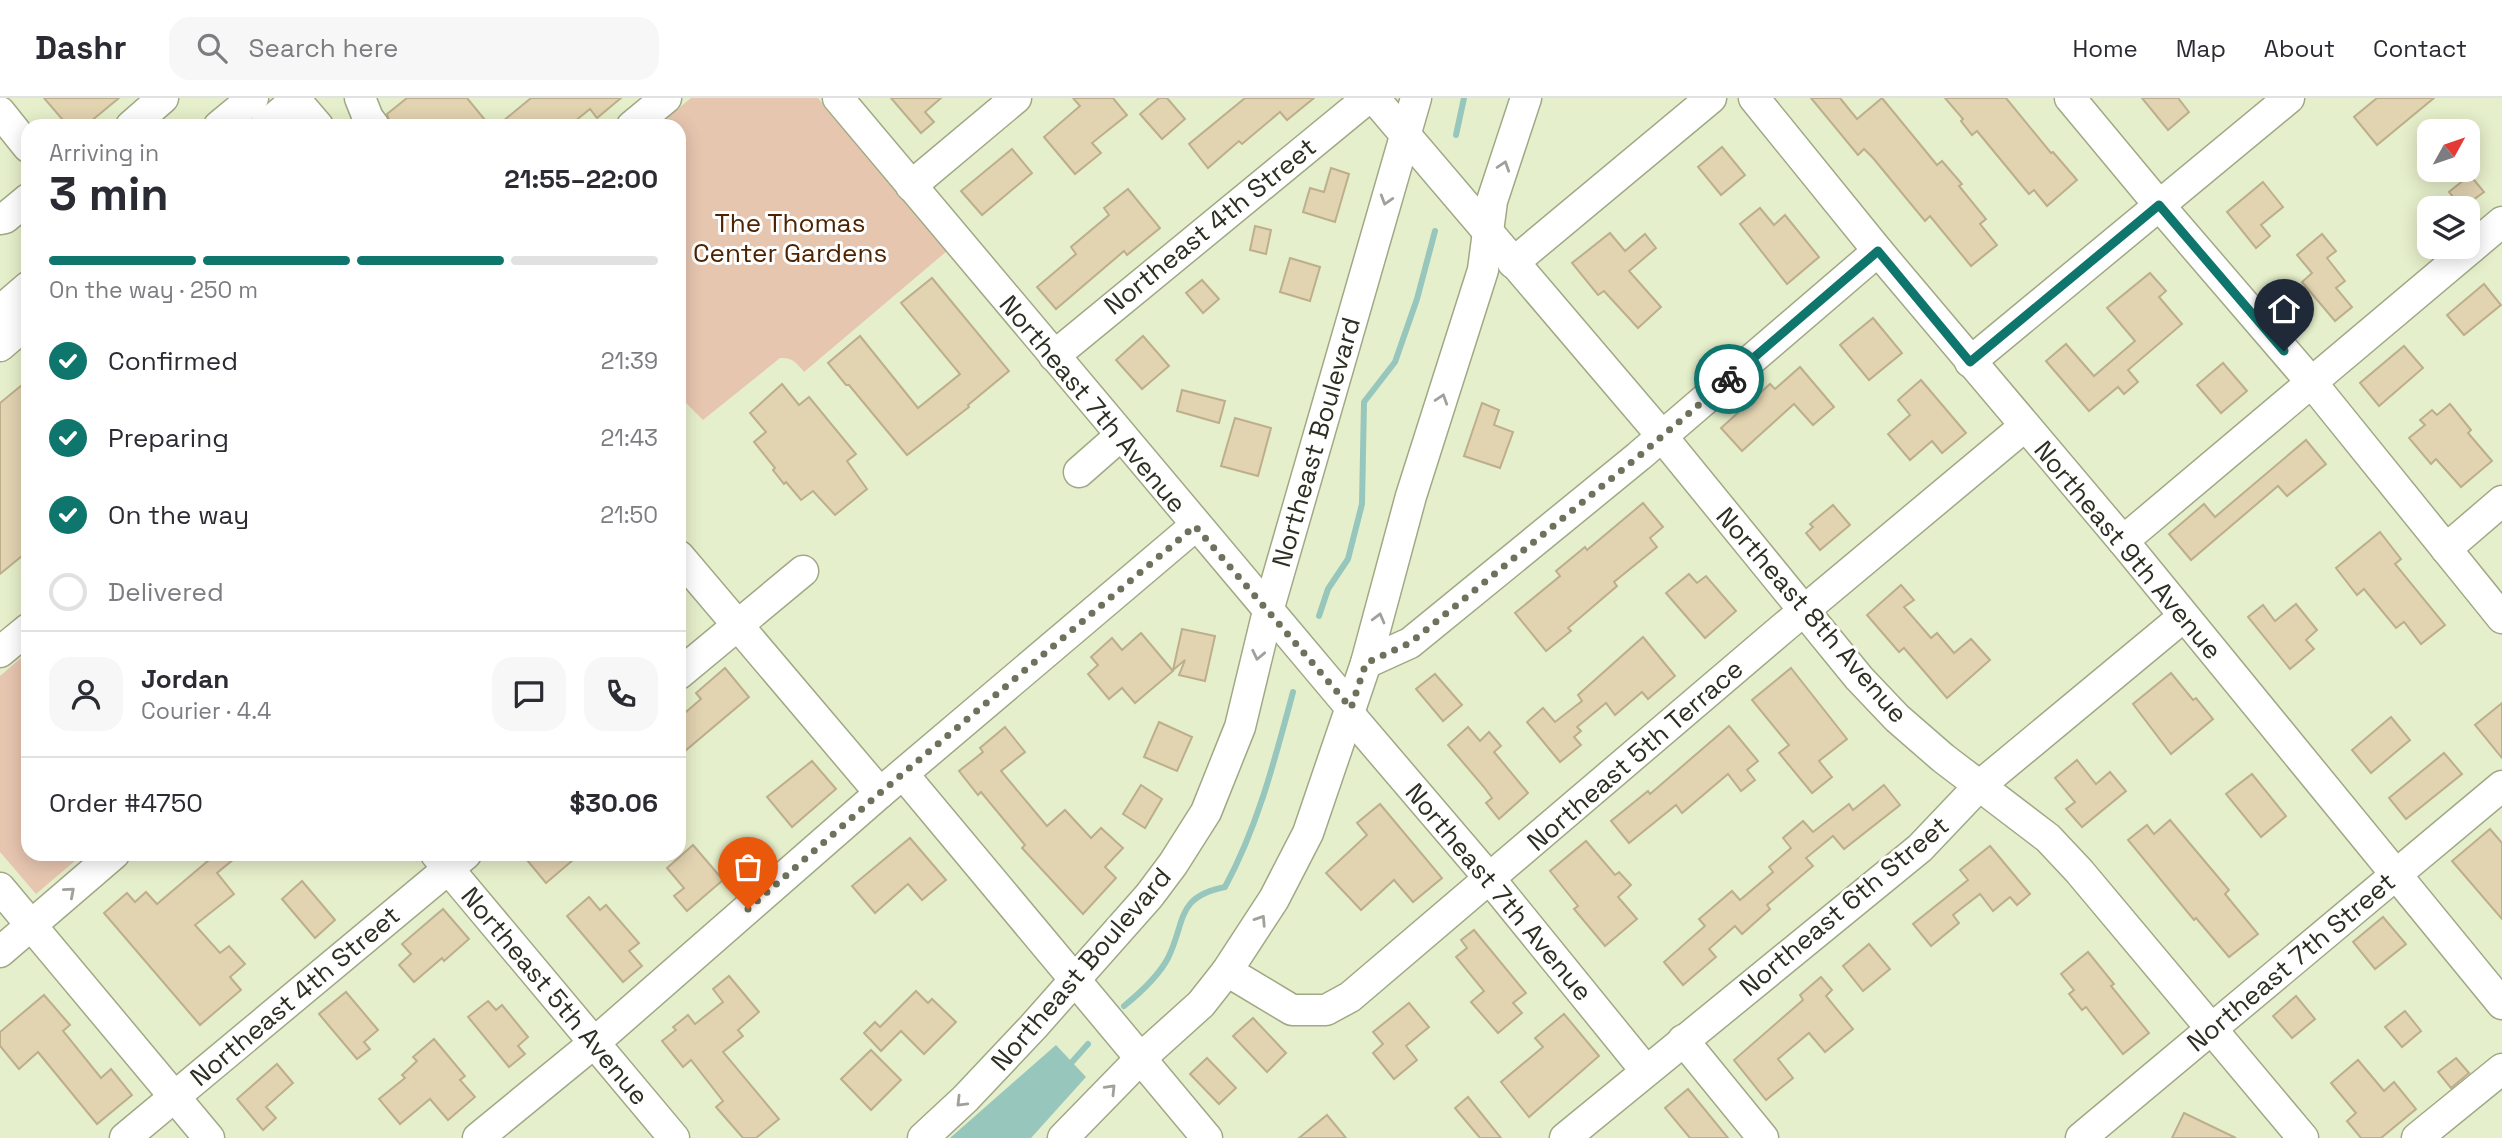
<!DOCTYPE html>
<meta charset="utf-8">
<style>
:root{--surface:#fff;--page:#f7f7f7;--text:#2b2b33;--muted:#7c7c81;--line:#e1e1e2;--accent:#0f766e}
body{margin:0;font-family:"Space Grotesk",sans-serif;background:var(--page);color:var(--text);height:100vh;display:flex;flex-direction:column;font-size:26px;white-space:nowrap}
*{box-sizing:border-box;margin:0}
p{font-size:23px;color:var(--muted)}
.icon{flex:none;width:38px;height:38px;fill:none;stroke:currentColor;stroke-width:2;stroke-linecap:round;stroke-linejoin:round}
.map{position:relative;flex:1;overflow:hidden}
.sheet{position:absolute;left:21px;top:21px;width:665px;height:742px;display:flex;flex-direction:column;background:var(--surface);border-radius:21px;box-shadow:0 4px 18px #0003}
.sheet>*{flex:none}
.needle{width:46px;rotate:50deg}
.tools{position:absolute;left:2417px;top:21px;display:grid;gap:14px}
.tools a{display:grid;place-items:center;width:63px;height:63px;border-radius:14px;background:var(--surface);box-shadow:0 4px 18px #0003;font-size:35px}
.pin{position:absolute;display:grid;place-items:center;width:60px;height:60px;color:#fff;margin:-72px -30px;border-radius:50% 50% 50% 0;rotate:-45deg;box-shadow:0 0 7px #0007}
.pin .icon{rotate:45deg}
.courier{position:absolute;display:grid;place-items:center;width:70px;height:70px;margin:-35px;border:5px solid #0f766e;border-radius:50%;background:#fff;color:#222;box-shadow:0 2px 9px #0007}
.head em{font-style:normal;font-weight:700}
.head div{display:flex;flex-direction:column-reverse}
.head{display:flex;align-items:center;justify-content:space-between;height:119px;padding:0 28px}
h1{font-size:46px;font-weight:700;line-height:52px}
.bar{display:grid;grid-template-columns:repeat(4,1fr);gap:10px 7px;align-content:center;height:84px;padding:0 28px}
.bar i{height:9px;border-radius:5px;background:var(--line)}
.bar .on{background:var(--accent)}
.bar p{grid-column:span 4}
.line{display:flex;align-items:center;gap:18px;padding:0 28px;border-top:2px solid var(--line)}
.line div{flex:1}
.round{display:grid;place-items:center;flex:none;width:74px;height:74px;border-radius:21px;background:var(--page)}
ol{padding:0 28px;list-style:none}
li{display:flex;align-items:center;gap:21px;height:77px}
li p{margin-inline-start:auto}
li .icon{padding:7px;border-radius:50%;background:var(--accent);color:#fff;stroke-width:4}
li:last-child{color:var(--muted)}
li i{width:38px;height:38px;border:4px solid var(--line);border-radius:50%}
header{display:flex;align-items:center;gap:42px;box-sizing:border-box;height:98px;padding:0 35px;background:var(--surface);border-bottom:2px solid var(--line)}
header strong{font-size:33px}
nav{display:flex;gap:38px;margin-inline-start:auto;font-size:24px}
.search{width:490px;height:63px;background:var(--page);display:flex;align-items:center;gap:18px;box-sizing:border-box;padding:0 24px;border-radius:21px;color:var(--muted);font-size:26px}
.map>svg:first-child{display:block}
.green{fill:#e7c6b0}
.water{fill:#97c6bd}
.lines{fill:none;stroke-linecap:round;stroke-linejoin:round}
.stream{stroke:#97c6bd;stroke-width:6}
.building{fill:#e2d3b1;stroke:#bdae8c;stroke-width:2}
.minor-casing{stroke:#a0a885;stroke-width:33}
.minor{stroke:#fff;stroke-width:30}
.oneway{stroke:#a0a19b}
.done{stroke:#6d725c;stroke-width:7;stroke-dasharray:0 12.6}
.route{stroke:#0f766e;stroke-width:9}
.labels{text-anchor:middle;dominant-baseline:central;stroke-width:6;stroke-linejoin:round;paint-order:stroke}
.park-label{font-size:26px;fill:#4f2300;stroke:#fff}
.street-label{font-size:26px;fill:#2c2f21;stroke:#fff}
</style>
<header>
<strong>Dashr</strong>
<div class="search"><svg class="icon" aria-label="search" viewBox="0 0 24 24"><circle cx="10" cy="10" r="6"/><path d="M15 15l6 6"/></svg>Search here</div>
<nav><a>Home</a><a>Map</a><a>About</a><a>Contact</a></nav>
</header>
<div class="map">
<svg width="2502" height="1040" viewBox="0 0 2502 1040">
<rect width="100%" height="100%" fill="#e6efcb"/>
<g class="green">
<path d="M691 0H818L947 153 804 274C797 265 792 259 780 260L703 322 679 298V28H657Z"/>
<path d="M28 554V756H83L36 796 0 754V578Z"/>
</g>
<path class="water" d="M1056 947 1086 979 1031 1040H950Z"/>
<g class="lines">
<g class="stream">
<path d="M1456 37 1464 0"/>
<path d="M1319 518 1328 491 1348 461 1362 406 1364 304 1395 264 1417 201 1435 133"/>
<path d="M1124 908C1140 895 1158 879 1168 860 1186 824 1175 799 1225 789 1258 728 1275 661 1293 594"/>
<path d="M1072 964 1088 946"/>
</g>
</g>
<g class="building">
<path d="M44 0H119L85 28H68Z"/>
<path d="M407 0H467L490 28H391L387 16Z"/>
<path d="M531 0H621L597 20 590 11 569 28H497Z"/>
<path d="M891 0H941L925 14 934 24 921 35Z"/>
<path d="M1073 0H1113L1127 17 1092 45 1101 55 1075 76 1044 39 1080 8Z"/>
<path d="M1159 0H1167L1185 21 1162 41 1140 16Z"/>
<path d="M1245 0H1314L1287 22 1280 14 1242 46 1239 43 1208 70 1189 46Z"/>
<path d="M1811 0H1840L1857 21 1882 0 1937 67 1942 63 1962 86 1959 88 1986 121 1980 126 1997 147 1971 168 1930 118 1925 123 1873 60 1864 51 1858 57Z"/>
<path d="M1945 0H2006L2051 55 2053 54 2077 82 2047 108 2034 92 2029 96 1977 33 1972 37 1961 23 1963 21Z"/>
<path d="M2142 0H2178L2189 14 2168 32Z"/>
<path d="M2377 0H2434L2377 47 2354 19Z"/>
<path d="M1722 49 1745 77 1721 97 1698 69Z"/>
<path d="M1012 51 1032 75 982 117 961 93Z"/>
<path d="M1331 70 1349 76 1335 124 1303 114 1310 90 1324 94Z"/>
<path d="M2470 77 2484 94 2462 110 2449 94Z"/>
<path d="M2263 84 2283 109 2261 127 2270 138 2256 150 2227 114Z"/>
<path d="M1128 91 1160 130 1127 157 1124 153 1056 211 1037 189 1076 156 1071 149 1109 117 1104 110Z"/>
<path d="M1760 110 1774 127 1785 117 1819 159 1787 186 1740 126Z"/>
<path d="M1255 128 1271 132 1266 156 1250 152Z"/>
<path d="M1610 135 1625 153 1645 136 1656 150 1629 173 1661 209 1638 230 1604 193 1598 197 1572 165Z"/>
<path d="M2322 136 2336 153 2327 160 2345 183 2336 190 2352 209 2335 223 2302 184 2312 175 2297 157Z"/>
<path d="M1290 160 1320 169 1310 203 1280 194Z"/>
<path d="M2150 175 2166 193 2159 199 2182 226 2128 272 2138 284 2124 296 2118 289 2089 313 2046 263 2066 246 2094 278 2135 243 2107 210Z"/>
<path d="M932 180 1009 273 968 307 969 309 907 357 849 287H846L828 265 860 238 918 310 960 276 901 205Z"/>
<path d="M1202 182 1219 201 1203 215 1186 195Z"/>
<path d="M2484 186 2501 207 2464 237 2447 217Z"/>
<path d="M1873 220 1902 255 1869 282 1840 247Z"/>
<path d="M1143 238 1169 268 1142 291 1116 262Z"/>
<path d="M2404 248 2423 270 2379 308 2360 285Z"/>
<path d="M2223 265 2247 293 2221 315 2197 287Z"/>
<path d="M1800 269 1834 309 1813 327 1794 306 1742 353 1721 330 1770 286 1775 291Z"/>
<path d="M28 282V453L0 476V305Z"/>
<path d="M1921 282 1966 335 1942 355 1932 343 1910 362 1888 336 1910 317 1898 302Z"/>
<path d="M782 286 799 307 809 299 856 356 847 363 867 391 835 417 813 393 801 402 786 384 784 386 773 372 775 370 754 344 766 334 750 315Z"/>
<path d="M1182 292 1225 303 1219 325 1177 313Z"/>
<path d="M1482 305 1499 312 1494 327 1513 334 1500 370 1464 358Z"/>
<path d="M2450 306 2471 332 2468 335 2492 363 2461 389 2436 361 2431 366 2409 340 2425 327 2420 322 2432 312 2437 317Z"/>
<path d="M1235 320 1271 330 1258 378 1221 368Z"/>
<path d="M2306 342 2326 366 2287 398 2278 388 2191 462 2169 436 2204 406 2215 419Z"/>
<path d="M1643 405 1663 429 1650 440 1657 449 1614 484 1617 488 1568 530 1571 533 1546 553 1515 515 1560 478 1556 473 1585 449 1587 452Z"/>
<path d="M1833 407 1850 427 1820 452 1806 435 1813 429 1810 426Z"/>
<path d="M2380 434 2401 461 2395 466 2445 527 2421 546 2404 524 2396 530 2364 491 2357 497 2336 470Z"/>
<path d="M1689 476 1697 485 1706 478 1736 513 1705 540 1666 495Z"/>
<path d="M1901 487 1914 502 1904 509 1931 540 1937 535 1954 555 1971 541 1990 562 1947 600 1904 550 1899 554 1867 517Z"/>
<path d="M2296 506 2317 532 2306 542 2314 551 2290 571 2248 519 2263 507 2275 523Z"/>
<path d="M1182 531 1215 538 1205 583 1179 577 1185 562 1173 572Z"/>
<path d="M1141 535 1173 573 1135 605 1122 590 1109 601 1088 576 1098 567 1091 559 1112 540 1122 552Z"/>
<path d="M1643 539 1675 578 1648 601 1642 594 1615 617 1606 605 1577 629 1581 633 1574 639 1581 647 1560 664 1527 624 1543 610 1555 624 1582 603 1578 597Z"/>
<path d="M725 570 749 599 679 658V620L701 601 696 595Z"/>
<path d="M1791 570 1847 641 1819 663 1832 679 1812 695 1779 655 1789 647 1752 602Z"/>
<path d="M2171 575 2193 602 2196 600 2213 621 2171 656 2133 606Z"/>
<path d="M1435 576 1462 607 1443 623 1416 591Z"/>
<path d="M2502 605V660L2475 627Z"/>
<path d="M2391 619 2410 642 2371 675 2352 652Z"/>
<path d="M1159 624 1192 639 1177 673 1144 659Z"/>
<path d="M1729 628 1758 663 1747 672 1755 682 1741 693 1728 676 1682 715 1676 707 1629 745 1611 723 1648 693 1650 696Z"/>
<path d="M1005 629 1025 654 1001 673 1047 728 1065 712 1091 740 1101 730 1123 750 1105 769 1116 780 1083 816 1022 750 1025 747 981 694 978 697 959 673 983 654 980 650Z"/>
<path d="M1468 629 1480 643 1489 634 1501 648 1494 654 1528 695 1499 721 1486 705 1492 700 1484 689 1448 647Z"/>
<path d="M2444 655 2462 676 2406 721 2389 700Z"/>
<path d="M2077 662 2096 686 2110 674 2126 693 2082 729 2066 711 2075 704 2055 680Z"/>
<path d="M812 663 836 691 792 729 767 699Z"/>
<path d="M2252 676 2286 718 2261 739 2226 696Z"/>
<path d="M1141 687 1162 701 1145 730 1123 716Z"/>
<path d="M1884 687 1900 707 1844 751 1833 738 1806 760 1813 768 1767 807 1770 811 1742 836 1735 828 1709 851 1716 859 1683 887 1664 864 1705 828 1699 821 1732 793 1740 802 1773 774 1769 769 1791 750 1783 740 1803 723 1813 734 1849 706 1853 712Z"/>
<path d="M1380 706 1442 780 1413 804 1394 782 1361 812 1326 775 1367 737 1357 725Z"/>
<path d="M2170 722 2229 792 2225 796 2258 836 2229 859 2196 820 2194 822 2128 742 2147 727 2154 736Z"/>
<path d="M2490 731 2502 745V821L2452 763Z"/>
<path d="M910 740 946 782 922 802 908 786 875 815 852 788Z"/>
<path d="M1586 743 1615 777 1619 774 1631 787 1618 799 1637 821 1605 848 1574 811 1578 808 1550 773Z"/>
<path d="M693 747 723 782 687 813 674 798 684 790 667 770Z"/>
<path d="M1990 748 2030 796 2017 807 2010 799 1993 813 1980 796 1953 817 1959 825 1931 848 1913 826 1968 782 1960 772Z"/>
<path d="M216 756H240L217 775 234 796 195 827 220 855 229 848 245 866 230 879 241 892 200 927 104 815 127 795 135 804 146 794 157 806Z"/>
<path d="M522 756H580L546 785Z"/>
<path d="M302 783 335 822 315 840 282 801Z"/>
<path d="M589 799 600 812 606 807 639 845 629 853 642 868 623 884 567 818Z"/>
<path d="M443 811 469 841 444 863 442 860 414 884 399 867 411 856 402 846Z"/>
<path d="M2383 819 2406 846 2375 871 2353 844Z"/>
<path d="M1474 832 1526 895 1513 905 1522 915 1498 935 1471 904 1484 893 1456 859 1467 850 1461 842Z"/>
<path d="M1869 846 1890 871 1863 893 1843 868Z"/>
<path d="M2088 854 2114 886 2111 888 2149 935 2123 956 2086 909 2082 912 2069 896 2074 892 2061 876Z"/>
<path d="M729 878 759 914 738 932 743 938 723 954 779 1021 756 1040H743L716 1009 723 1003 691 962 683 969 662 943 676 932 673 929 688 917 695 926 723 904 713 891Z"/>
<path d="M1821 879 1832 892 1826 898 1853 931 1825 954 1809 935 1778 961 1793 980 1766 1002 1734 962 1803 902 1800 897Z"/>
<path d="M916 893 928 905 932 901 956 924 924 956 901 933 881 953 864 935 875 924 880 929Z"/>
<path d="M346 894 378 932 364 944 370 951 357 961 319 916Z"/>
<path d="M44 897 70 927 63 933 101 980 111 971 132 997 97 1026 38 954 19 971 0 948V934Z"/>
<path d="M2296 898 2315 921 2292 940 2273 918Z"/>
<path d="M488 903 496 912 502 907 528 939 518 948 525 956 509 969 468 919Z"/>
<path d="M1409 905 1429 929 1406 948 1417 962 1394 981 1373 955 1383 946 1373 934Z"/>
<path d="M2405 913 2421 933 2402 949 2385 929Z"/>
<path d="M1564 916 1599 958 1529 1019 1501 984 1543 949 1535 940Z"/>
<path d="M1253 920 1286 955 1267 974 1233 938Z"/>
<path d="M434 941 465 978 460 982 475 999 448 1022 430 1001 400 1026 379 1001 405 980 402 977 417 963 413 959Z"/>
<path d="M871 952 901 982 871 1012 841 981Z"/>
<path d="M1207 960 1236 990 1219 1006 1190 976Z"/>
<path d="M2456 960 2469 975 2451 990 2438 974Z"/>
<path d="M2358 962 2384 993 2394 984 2416 1011 2381 1040H2361L2347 1023 2356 1015 2331 985Z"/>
<path d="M277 966 293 985 266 1009 276 1020 263 1032 237 1001Z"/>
<path d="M1688 991 1728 1040H1690L1665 1010Z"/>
<path d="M1468 999 1501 1040H1480L1455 1010Z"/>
<path d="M2184 1015 2236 1040H2172Z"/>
<path d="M1327 1017 1346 1040H1299Z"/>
</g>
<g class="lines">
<g class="minor-casing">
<g id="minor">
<path d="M294 0 318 28"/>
<path d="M360 0 368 20 374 28"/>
<path d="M838 0 1351 610"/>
<path d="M1374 0 1651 325 1859 580 1897 620 1943 660 2048 740 2079 773 2303 1040"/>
<path d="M1754 0 1878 153 2123 443 2502 906"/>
<path d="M2070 0 2159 107 2312 285 2502 520"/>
<path d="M0 14 28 49"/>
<path d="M131 28 163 0"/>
<path d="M219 28 253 0"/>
<path d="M265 28 298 0"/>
<path d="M632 28 666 0"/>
<path d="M911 88 1016 0"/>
<path d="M0 121 5 120 28 101"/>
<path d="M1513 165 1711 0"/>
<path d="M0 213 28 189"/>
<path d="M0 248 28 224"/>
<path d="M1054 258 1368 0"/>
<path d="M1970 264 2289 0"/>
<path d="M1079 374 1120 338"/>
<path d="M2123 443 2502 124"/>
<path d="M2446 451 2502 403"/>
<path d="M679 458 880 695"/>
<path d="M0 554 28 531"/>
<path d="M1366 565 1410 545 1639 358 1878 153"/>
<path d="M679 576 803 473"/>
<path d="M1350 617 1490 781 1646 973"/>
<path d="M903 676 1207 1040"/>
<path d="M436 756 674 1040"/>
<path d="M0 790 209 1040"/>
<path d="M0 854 114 756"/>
<path d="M1227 873 1292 912H1326L1350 899 1783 530 2025 328"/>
<path d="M1683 942 1763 1040"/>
<path d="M125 1040 466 756"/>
<path d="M478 1040 594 945 880 695 1195 428"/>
<path d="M923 1040 965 1001 1033 929 1149 798 1173 766 1206 714 1240 629 1268 513 1416 0"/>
<path d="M1063 1040 1141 960 1201 906 1227 873 1274 801 1308 735 1366 565 1411 398 1483 172 1492 103 1526 0"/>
<path d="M1565 1040 1920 750 1978 689 2183 519"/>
<path d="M2081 1040 2502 688"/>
<path d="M2417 1040 2502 971"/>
</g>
</g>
<use href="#minor" class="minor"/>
</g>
<defs><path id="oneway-chevron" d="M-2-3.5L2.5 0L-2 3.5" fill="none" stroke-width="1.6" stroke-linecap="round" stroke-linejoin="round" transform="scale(1.75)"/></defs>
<g class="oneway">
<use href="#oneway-chevron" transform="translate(1504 68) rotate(-72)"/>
<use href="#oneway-chevron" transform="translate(1386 102) rotate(107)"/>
<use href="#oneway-chevron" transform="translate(1442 301) rotate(-72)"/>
<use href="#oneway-chevron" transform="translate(1379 520) rotate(-75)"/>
<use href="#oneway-chevron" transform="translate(1258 557) rotate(102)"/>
<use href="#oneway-chevron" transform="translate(70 794) rotate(-41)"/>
<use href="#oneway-chevron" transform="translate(1261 822) rotate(-57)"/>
<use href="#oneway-chevron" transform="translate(1111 991) rotate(-46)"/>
<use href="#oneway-chevron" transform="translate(961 1004) rotate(135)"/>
</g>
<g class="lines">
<path class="done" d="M748 811 880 695 1195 428 1351 610 1366 565 1410 545 1639 358 1729 281"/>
<path class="route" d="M1729 281 1878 153 1970 264 2159 107 2284 253"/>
</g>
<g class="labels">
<g class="park-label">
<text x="790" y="125">The Thomas<tspan x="790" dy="30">Center Gardens</tspan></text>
</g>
<g class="street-label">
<text transform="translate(1210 128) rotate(-39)">Northeast 4th Street</text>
<text transform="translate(1093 306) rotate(50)">Northeast 7th Avenue</text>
<text transform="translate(1316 344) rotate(-74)">Northeast Boulevard</text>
<text transform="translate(2128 452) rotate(50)">Northeast 9th Avenue</text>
<text transform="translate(1812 517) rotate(49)">Northeast 8th Avenue</text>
<text transform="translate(1635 657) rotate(-41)">Northeast 5th Terrace</text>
<text transform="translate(1499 794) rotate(50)">Northeast 7th Avenue</text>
<text transform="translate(1844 808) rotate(-40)">Northeast 6th Street</text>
<text transform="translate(2291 864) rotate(-40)">Northeast 7th Street</text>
<text transform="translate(1081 871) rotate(-49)">Northeast Boulevard</text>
<text transform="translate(295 898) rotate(-40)">Northeast 4th Street</text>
<text transform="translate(555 898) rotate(50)">Northeast 5th Avenue</text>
</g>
</g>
</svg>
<div class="tools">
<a><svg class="needle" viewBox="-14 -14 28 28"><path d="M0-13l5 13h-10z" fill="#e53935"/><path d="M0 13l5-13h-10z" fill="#7c7c81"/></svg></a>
<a><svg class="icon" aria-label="layers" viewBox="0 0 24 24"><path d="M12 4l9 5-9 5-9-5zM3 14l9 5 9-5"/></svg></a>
</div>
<div class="pin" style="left:748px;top:811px;background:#ea580c"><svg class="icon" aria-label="bag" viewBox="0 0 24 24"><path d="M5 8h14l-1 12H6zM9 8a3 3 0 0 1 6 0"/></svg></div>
<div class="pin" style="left:2284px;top:253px;background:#1f2937"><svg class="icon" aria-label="home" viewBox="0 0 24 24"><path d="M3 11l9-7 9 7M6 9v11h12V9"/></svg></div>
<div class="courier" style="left:1729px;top:281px"><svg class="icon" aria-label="bike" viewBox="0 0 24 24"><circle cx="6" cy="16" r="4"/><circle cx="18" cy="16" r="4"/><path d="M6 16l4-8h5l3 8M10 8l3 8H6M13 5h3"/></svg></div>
<section class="sheet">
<div class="head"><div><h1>3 min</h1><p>Arriving in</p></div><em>21:55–22:00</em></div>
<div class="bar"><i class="on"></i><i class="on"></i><i class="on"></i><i></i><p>On the way · 250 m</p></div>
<ol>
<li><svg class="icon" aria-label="check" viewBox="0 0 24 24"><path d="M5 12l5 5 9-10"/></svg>Confirmed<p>21:39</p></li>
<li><svg class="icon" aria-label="check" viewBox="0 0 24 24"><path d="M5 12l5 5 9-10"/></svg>Preparing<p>21:43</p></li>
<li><svg class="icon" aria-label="check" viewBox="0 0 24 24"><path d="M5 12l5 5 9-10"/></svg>On the way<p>21:50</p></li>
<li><i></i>Delivered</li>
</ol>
<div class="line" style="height:126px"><a class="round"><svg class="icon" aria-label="person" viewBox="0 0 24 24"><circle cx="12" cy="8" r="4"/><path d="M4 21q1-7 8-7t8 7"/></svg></a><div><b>Jordan</b><p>Courier · 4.4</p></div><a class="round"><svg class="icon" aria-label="chat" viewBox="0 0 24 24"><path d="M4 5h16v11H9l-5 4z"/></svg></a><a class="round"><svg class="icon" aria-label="phone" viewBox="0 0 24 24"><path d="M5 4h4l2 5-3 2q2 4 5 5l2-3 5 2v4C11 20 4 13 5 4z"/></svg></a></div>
<div class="line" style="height:91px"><div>Order #4750</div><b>$30.06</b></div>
</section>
</div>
